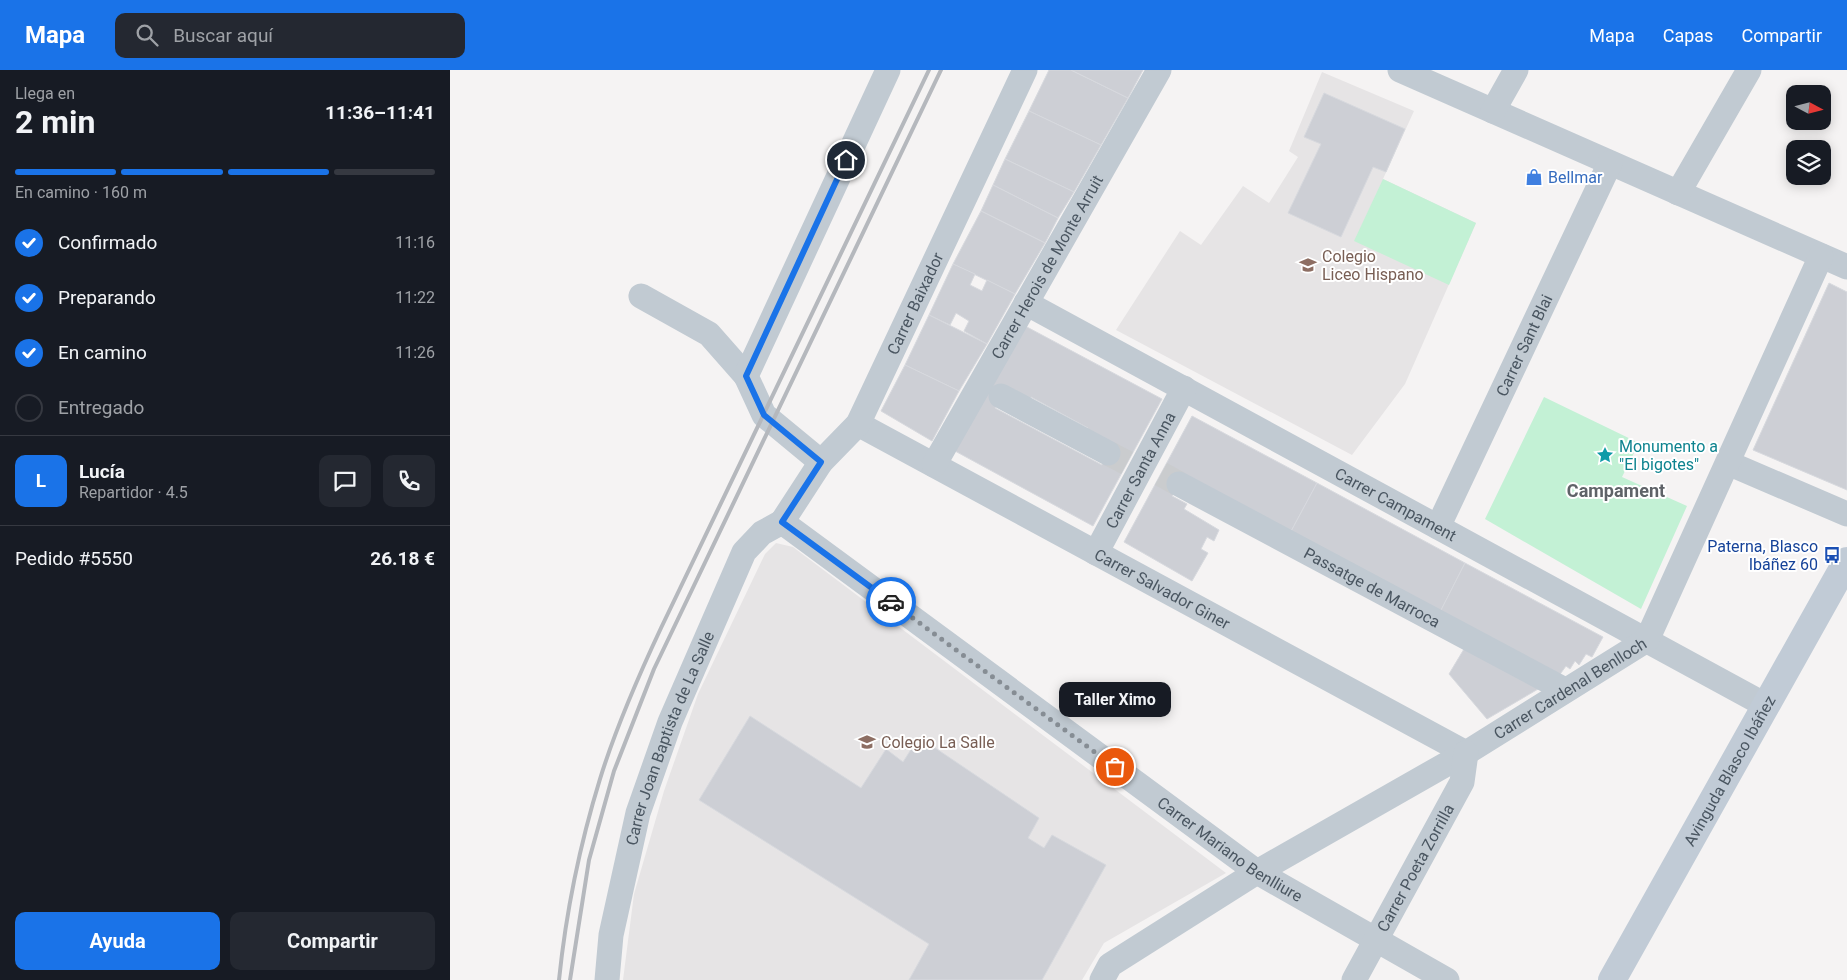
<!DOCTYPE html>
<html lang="es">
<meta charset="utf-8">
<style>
:root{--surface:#171b24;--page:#242831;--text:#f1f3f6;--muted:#9ea1a6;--line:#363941;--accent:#1a73e8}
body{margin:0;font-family:Roboto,sans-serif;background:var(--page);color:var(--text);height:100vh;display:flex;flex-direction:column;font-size:19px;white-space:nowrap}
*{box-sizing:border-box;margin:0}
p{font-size:16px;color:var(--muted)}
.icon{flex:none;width:28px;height:28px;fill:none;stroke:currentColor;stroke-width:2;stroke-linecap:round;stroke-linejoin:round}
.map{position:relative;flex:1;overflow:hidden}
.panel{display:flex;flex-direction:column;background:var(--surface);width:450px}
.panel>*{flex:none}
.needle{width:32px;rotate:97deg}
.fabs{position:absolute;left:1336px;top:15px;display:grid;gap:10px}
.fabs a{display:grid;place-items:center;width:45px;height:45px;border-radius:10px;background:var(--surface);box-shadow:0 2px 12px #0003;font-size:25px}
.pin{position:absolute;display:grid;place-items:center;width:42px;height:42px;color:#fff;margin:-21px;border:2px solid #fff;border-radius:50%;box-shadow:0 1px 5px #0007}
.courier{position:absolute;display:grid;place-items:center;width:50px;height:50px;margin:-25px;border:4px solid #1a73e8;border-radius:50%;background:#fff;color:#222;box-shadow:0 1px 6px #0007}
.bubble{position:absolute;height:35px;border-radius:10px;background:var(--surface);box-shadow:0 2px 12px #0003;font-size:16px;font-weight:700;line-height:35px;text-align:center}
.summary em{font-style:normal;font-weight:700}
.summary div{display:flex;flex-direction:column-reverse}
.summary{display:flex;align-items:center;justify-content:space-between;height:85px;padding:0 15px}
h1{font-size:32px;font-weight:700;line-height:38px}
.bar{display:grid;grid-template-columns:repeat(4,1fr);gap:8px 5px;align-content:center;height:60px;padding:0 15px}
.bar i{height:6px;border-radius:4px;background:var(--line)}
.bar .selected{background:var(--accent)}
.bar p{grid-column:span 4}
.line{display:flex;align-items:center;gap:12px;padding:0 15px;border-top:1px solid var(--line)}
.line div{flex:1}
.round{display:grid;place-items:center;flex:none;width:52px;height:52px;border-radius:10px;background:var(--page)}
ol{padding:0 15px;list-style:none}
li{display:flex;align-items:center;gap:15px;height:55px}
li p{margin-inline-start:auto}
li .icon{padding:5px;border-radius:50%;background:var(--accent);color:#fff;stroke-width:4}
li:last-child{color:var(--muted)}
li i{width:28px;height:28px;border:2px solid var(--line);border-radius:50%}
.cta{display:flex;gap:10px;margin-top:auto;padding:10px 15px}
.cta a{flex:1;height:58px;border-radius:10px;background:var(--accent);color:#fff;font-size:20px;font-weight:700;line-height:58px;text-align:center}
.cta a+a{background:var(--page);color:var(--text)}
header{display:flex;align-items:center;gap:30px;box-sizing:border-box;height:70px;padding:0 25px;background:var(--accent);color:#fff}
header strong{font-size:24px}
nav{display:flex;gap:28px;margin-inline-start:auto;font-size:18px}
.search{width:350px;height:45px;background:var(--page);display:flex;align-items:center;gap:12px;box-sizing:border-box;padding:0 18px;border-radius:10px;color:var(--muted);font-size:19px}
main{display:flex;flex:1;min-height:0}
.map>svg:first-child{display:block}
.education{fill:#e6e4e5}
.green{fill:#c3f1d5}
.building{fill:#cdcfd5;stroke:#d7d9de;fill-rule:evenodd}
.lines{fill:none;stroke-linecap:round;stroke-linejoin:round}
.street-tunnel{stroke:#caccce;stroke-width:25;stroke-dasharray:25 12;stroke-linecap:butt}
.street{stroke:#c1cad2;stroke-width:25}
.secondary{stroke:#c1cbd6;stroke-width:28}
.rail{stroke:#b5b8bd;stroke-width:4}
.done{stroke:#868d94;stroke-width:5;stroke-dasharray:0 9}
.route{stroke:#1a73e8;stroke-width:6}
.labels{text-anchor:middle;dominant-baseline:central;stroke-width:4;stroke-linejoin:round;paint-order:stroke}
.shop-label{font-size:16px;fill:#366cbe;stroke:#fff;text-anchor:start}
.education-label{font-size:16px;fill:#785e54;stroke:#fff;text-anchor:start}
.street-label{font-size:16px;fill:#4a5661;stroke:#fff}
.culture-label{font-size:16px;fill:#0d838f;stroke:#fff;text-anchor:start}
.transit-label{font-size:16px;fill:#164399;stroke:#fff;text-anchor:end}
.neighbourhood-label{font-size:18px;font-weight:bold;fill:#5f6368;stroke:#fff}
</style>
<header>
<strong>Mapa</strong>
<div class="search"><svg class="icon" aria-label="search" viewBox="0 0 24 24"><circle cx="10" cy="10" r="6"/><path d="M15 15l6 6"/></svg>Buscar aquí</div>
<nav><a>Mapa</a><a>Capas</a><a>Compartir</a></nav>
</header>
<main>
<section class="panel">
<div class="summary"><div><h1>2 min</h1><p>Llega en</p></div><em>11:36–11:41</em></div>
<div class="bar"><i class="selected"></i><i class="selected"></i><i class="selected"></i><i></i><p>En camino · 160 m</p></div>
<ol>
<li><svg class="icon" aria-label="check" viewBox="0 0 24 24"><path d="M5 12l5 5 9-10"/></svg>Confirmado<p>11:16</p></li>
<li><svg class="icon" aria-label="check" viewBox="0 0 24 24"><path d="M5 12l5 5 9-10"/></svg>Preparando<p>11:22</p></li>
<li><svg class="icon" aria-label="check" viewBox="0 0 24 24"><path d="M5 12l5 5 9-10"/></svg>En camino<p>11:26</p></li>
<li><i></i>Entregado</li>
</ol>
<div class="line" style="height:90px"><b class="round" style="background:var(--accent);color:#fff">L</b><div><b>Lucía</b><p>Repartidor · 4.5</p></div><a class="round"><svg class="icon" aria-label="chat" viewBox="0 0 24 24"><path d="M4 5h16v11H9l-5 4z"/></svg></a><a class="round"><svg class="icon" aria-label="phone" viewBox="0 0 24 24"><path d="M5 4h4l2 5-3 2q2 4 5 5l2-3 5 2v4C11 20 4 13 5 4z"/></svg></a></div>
<div class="line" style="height:65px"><div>Pedido #5550</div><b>26.18 €</b></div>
<div class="cta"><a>Ayuda</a><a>Compartir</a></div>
</section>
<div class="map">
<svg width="1397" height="910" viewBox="0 0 1397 910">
<rect width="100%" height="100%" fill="#f5f3f3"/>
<g class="education">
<path d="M872 2 964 41 933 109 1026 153 955 314 902 385 666 260 730 161 751 175 793 116 819 133 848 87 839 81Z"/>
<path d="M326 473 343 477 776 803 654 873 632 910H173L184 824 214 721 248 624 315 484Z"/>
</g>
<g class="green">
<path d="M933 109 1026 153 999 215 904 171Z"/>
<path d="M1094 327 1189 373 1172 407 1237 436 1191 539 1035 449Z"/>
</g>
<g class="building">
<path d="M599 0H621L678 28 651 75 579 41Z"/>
<path d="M621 0H693L678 28Z"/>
<path d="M874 23 955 59 936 102 923 97 891 167 838 143 871 74 854 67Z"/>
<path d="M579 41 651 75 624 122 555 89Z"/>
<path d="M555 89 624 122 608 148 543 115Z"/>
<path d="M543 115 608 148 595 173 531 141Z"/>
<path d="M531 141 595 173 565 224 503 194Z"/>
<path d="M503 194 525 204 520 215 532 221 537 210 565 224 537 274 514 261 519 251 506 243 500 255 479 245Z"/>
<path d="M1379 213 1397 222V420L1303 380Z"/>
<path d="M479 245 537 274 509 321 455 295Z"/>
<path d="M575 256 712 329 643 456 505 381ZM552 323 580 331 581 327 638 358 634 366 662 377 652 395 545 338Z"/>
<path d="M455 295 509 321 482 371 431 341Z"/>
<path d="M742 346 867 413 839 465 733 408 722 426 737 434 734 439 769 460 764 471 757 467 751 479 758 483 742 511 674 472Z"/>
<path d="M867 413 1015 493 989 544 839 465Z"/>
<path d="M1015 493 1153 567 1142 587 1136 584 1129 595 1125 591 1120 599 1116 596 1108 607 989 544Z"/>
<path d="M1017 574 1095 615 1037 649 999 604Z"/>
<path d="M300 646 411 718 436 679 453 692 469 667 589 748 578 768 594 778 602 765 656 795 592 910H459L479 874 249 730Z"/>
</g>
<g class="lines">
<g class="street-tunnel">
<path d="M658 383 677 393"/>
<path d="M711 404 729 414"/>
</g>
<g class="street">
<path d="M950 0 1397 197"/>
<path d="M1043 41 1066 0"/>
<path d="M1228 123 1299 0"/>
<path d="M191 226 259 264 296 306"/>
<path id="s1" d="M576 233 1317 636"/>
<path d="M551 326 658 383"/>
<path id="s2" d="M408 354 1016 683"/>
<path d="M371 392 314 345 296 306 438 0"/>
<path d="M1278 393 1397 444"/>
<path id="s3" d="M484 395 709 0"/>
<path id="s4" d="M729 414 1115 620"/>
<path id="s5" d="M332 452 807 802 997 910"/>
<path id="s6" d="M332 452 371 392 408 354 575 0"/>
<path id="s7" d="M988 457 1160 93"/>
<path id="s8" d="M646 483 734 318"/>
<path id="s9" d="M157 910 161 865 188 743 220 652 294 482 312 463 332 452"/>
<path id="s10" d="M652 910 660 895 807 802 1016 683 1197 570 1371 186"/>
<path id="s11" d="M904 910 1012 712 1016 683"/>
</g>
<path class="secondary" id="s12" d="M1162 910 1397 491"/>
<g class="rail">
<path d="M109 910C116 842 130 774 150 709 166 657 188 607 211 558L479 0"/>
<path d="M120 910 139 790 164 701 204 599 491 0"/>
</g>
</g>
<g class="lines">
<path class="done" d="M441 532 665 697"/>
<path class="route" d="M396 90 296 306 314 345 371 392 332 452 441 532"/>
</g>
<defs>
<g id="shop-bare" transform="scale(1.35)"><path d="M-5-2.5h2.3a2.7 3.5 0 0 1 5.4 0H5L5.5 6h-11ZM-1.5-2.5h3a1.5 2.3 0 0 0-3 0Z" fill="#3f7fe0" stroke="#fff" stroke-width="2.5" paint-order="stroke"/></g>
<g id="school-bare" transform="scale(1.35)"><path d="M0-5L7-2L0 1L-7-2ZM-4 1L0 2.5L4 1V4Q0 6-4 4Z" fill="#8d6e63" stroke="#fff" stroke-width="2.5" paint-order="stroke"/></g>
<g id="sight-bare" transform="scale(1.35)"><path d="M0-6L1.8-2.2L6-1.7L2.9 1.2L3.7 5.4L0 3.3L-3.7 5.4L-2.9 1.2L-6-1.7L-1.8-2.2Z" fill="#0f9aa8" stroke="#fff" stroke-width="2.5" paint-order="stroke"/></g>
<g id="bus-bare" transform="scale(1.35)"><path d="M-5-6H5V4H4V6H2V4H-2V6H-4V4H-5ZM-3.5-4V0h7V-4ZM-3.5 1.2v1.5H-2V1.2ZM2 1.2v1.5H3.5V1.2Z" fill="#1a4fb4" stroke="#fff" stroke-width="2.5" paint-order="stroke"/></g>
</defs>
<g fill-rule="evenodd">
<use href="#shop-bare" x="1084" y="107"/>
<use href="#school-bare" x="858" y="195"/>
<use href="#sight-bare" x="1155" y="385"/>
<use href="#bus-bare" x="1382" y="485"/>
<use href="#school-bare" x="417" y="672"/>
</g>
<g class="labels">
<g class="shop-label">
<text x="1098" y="107">Bellmar</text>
</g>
<g class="education-label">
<text x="872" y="186">Colegio<tspan x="872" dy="18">Liceo Hispano</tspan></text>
<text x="431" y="672">Colegio La Salle</text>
</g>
<g class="street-label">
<text stroke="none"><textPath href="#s3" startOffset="228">Carrer Herois de Monte Arruit</textPath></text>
<text stroke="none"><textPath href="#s6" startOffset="258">Carrer Baixador</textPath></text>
<text stroke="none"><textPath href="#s7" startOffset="201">Carrer Sant Blai</textPath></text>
<text stroke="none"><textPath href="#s8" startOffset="94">Carrer Santa Anna</textPath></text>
<text stroke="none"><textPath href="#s1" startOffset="421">Carrer Campament</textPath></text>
<text stroke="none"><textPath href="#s4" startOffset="219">Passatge de Marroca</textPath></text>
<text stroke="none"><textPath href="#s2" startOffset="346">Carrer Salvador Giner</textPath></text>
<text stroke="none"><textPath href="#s10" startOffset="554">Carrer Cardenal Benlloch</textPath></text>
<text stroke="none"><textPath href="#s9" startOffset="251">Carrer Joan Baptista de La Salle</textPath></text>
<text stroke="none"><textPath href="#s12" startOffset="240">Avinguda Blasco Ibáñez</textPath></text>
<text stroke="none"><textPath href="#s5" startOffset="555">Carrer Mariano Benlliure</textPath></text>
<text stroke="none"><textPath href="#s11" startOffset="128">Carrer Poeta Zorrilla</textPath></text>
</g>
<g class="culture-label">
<text x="1169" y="376">Monumento a<tspan x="1169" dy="18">"El bigotes"</tspan></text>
</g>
<g class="transit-label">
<text x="1368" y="476">Paterna, Blasco<tspan x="1368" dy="18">Ibáñez 60</tspan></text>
</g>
<g class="neighbourhood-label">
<text x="1166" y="420">Campament</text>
</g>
</g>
</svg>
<div class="fabs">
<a><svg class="needle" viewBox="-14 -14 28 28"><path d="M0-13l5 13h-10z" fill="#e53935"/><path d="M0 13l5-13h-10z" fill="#9ea1a6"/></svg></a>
<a><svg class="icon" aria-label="layers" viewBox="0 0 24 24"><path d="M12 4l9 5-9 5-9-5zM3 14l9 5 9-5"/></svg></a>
</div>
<div class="pin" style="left:665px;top:697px;background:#ea580c"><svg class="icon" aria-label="bag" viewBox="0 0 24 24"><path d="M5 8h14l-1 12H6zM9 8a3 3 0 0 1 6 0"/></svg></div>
<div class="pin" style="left:396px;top:90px;background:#1f2937"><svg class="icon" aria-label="home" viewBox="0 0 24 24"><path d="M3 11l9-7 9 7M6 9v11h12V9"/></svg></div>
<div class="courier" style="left:441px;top:532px"><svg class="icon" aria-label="car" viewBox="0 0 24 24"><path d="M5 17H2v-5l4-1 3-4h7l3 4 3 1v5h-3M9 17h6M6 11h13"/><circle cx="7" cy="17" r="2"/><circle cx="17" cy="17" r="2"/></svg></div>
<div class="bubble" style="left:609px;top:612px;width:112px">Taller Ximo</div>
</div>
</main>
